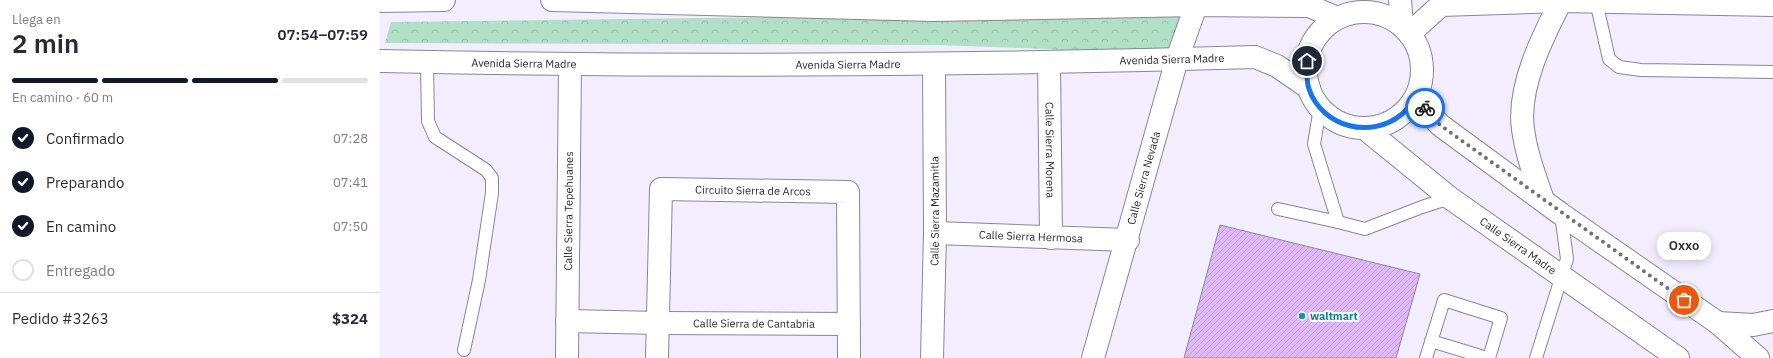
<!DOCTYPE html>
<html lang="es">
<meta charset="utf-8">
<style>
:root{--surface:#fff;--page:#f2f2f3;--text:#2b2b33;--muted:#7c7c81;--line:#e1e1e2;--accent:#111827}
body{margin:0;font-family:"IBM Plex Sans",sans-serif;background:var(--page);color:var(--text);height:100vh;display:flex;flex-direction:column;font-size:15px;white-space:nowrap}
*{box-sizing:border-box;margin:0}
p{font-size:13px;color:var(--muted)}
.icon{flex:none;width:22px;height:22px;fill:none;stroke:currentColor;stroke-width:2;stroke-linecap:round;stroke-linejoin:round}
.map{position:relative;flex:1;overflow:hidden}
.drawer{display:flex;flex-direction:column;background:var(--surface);width:380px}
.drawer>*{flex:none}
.pin{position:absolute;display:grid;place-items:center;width:34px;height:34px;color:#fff;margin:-17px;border:2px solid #fff;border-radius:50%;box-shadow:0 1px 4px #0007}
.courier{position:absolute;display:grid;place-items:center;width:40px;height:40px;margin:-20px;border:3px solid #1a73e8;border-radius:50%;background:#fff;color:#222;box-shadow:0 1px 5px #0007}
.bubble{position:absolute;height:28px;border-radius:12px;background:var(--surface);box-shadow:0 2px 10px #0003;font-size:13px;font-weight:600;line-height:28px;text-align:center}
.summary em{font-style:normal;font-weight:600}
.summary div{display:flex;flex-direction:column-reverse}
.summary{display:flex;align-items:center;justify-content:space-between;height:68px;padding:0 12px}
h1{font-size:26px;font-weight:600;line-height:30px}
.bar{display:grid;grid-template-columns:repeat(4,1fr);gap:6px 4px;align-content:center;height:48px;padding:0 12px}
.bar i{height:5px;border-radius:3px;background:var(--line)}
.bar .on{background:var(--accent)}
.bar p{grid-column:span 4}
.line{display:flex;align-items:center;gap:10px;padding:0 12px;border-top:1px solid var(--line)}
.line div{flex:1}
ol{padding:0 12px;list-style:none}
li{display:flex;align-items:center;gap:12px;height:44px}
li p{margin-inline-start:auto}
li .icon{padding:4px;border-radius:50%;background:var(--accent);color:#fff;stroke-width:4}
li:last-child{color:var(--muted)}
li i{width:22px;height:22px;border:2px solid var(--line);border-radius:50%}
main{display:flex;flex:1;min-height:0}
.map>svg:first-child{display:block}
.park{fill:url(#park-crowns)}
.building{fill:url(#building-hatch);stroke:#8f8794}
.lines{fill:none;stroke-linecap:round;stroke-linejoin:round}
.lane-casing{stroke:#898694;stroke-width:14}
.street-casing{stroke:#898694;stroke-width:24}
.secondary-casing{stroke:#898694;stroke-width:24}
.lane{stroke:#fff;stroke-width:12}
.street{stroke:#fff;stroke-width:22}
.secondary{stroke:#fff;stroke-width:22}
.done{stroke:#716e77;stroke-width:4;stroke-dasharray:0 7.2}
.route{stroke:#1a73e8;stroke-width:5}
.culture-dot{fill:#0f9aa8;stroke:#fff;stroke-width:1.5}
.labels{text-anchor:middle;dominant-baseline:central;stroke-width:4;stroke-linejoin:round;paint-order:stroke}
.street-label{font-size:11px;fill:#2b292f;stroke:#fff}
.culture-label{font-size:11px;font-weight:bold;fill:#0d838f;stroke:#fff;text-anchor:start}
</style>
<main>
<section class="drawer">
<div class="summary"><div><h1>2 min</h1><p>Llega en</p></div><em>07:54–07:59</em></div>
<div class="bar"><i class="on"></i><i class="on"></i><i class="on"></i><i></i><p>En camino · 60 m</p></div>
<ol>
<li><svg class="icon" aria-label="check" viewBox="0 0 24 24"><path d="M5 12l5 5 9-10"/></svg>Confirmado<p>07:28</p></li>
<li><svg class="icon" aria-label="check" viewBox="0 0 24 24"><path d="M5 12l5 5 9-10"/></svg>Preparando<p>07:41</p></li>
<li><svg class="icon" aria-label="check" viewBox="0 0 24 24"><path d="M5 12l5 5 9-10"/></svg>En camino<p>07:50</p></li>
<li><i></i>Entregado</li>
</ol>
<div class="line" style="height:52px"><div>Pedido #3263</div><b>$324</b></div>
</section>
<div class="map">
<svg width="1393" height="358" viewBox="0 0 1393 358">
<defs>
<pattern id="park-crowns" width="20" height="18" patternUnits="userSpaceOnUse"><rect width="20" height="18" fill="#b2e0c7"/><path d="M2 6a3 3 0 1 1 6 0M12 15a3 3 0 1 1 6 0" fill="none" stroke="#99c0ab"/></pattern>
<pattern id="building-hatch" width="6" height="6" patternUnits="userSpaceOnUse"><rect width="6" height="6" fill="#dfb8f7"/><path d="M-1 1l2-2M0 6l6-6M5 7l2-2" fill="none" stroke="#c09ed4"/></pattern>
</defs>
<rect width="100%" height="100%" fill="#f2eefe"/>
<path class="park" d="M802 12 794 56 667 49 557 45 5 43 11 22Z"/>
<path class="building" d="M840 225 1040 274 1016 358H804Z"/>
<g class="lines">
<g class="lane-casing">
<g id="lane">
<path d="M1216 1 1229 59 1239 67 1261 70 1393 72"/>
<path d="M47 62 48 121 55 137 106 170 112 178V193L99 280 84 350"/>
<path d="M940 108 934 144 958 222 985 229 1042 207 1070 198"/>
<path d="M898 209 958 222"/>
<path d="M1051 341 1107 358"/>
<path d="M1046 358 1064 300 1121 318 1109 358"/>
<path d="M1156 358 1187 259 1181 214"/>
</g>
</g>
<g class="street-casing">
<g id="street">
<path d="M1030 33 1061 5 1181 1 1393 5"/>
<path id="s1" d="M669 62 671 238"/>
<path id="s2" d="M555 233 748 240"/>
<path id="s3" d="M187 321 279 323 469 324"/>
<path id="s4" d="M187 358 190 65"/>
<path id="s5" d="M277 358 281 189 468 192 469 358"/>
<path id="s6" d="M552 358 555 233 554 64"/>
<path id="s7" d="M713 358 797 59 818 0"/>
</g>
</g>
<g class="secondary-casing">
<g id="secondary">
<path d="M172 0 553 10 816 5 929 6 957 18"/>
<path d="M1020 0 1022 25"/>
<path d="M0 1 64 0"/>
<circle cx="984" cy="70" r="58"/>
<path id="s8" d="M0 61C291 67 583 66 875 57L897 66 929 88"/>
<path d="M1036 98 1060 125 1181 214 1338 323 1378 358"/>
<path id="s9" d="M984 128 1070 198 1298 358"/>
<path d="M1163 200C1155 177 1146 153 1143 129 1137 87 1163 36 1181 1"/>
<path d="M1338 323 1373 325 1393 321"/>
</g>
</g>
<use href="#lane" class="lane"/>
<use href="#street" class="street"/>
<use href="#secondary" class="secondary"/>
</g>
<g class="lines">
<path class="done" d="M1045 108 1060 125 1304 300"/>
<path class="route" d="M927 61C927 69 926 81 929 89 942 127 991 140 1022 114 1027 110 1031 103 1036 98L1045 108"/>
</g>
<circle class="culture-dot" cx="922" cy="316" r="4"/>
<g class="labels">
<g class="street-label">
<text stroke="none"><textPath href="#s8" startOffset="792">Avenida Sierra Madre</textPath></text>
<text stroke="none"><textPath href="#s8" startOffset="144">Avenida Sierra Madre</textPath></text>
<text stroke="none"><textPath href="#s8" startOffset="468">Avenida Sierra Madre</textPath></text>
<text stroke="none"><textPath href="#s1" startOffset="88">Calle Sierra Morena</textPath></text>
<text stroke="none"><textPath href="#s7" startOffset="187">Calle Sierra Nevada</textPath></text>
<text stroke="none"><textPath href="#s5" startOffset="261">Circuito Sierra de Arcos</textPath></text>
<text stroke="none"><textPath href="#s4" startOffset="147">Calle Sierra Tepehuanes</textPath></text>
<text stroke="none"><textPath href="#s6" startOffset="147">Calle Sierra Mazamitla</textPath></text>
<text stroke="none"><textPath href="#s2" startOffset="96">Calle Sierra Hermosa</textPath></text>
<text stroke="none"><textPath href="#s9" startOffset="194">Calle Sierra Madre</textPath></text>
<text stroke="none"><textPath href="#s3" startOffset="187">Calle Sierra de Cantabria</textPath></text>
</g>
<g class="culture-label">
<text x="930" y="316">waltmart</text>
</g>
</g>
</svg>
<div class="pin" style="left:1304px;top:300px;background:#ea580c"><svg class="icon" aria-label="bag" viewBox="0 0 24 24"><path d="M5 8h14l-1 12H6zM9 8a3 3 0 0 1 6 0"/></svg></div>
<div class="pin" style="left:927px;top:61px;background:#1f2937"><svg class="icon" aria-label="home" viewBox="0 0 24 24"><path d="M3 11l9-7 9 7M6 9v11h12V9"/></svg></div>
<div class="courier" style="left:1045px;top:108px"><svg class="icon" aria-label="bike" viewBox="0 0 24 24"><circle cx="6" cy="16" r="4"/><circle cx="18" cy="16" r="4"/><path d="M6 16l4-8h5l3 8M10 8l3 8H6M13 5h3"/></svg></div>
<div class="bubble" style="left:1277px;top:232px;width:54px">Oxxo</div>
</div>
</main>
